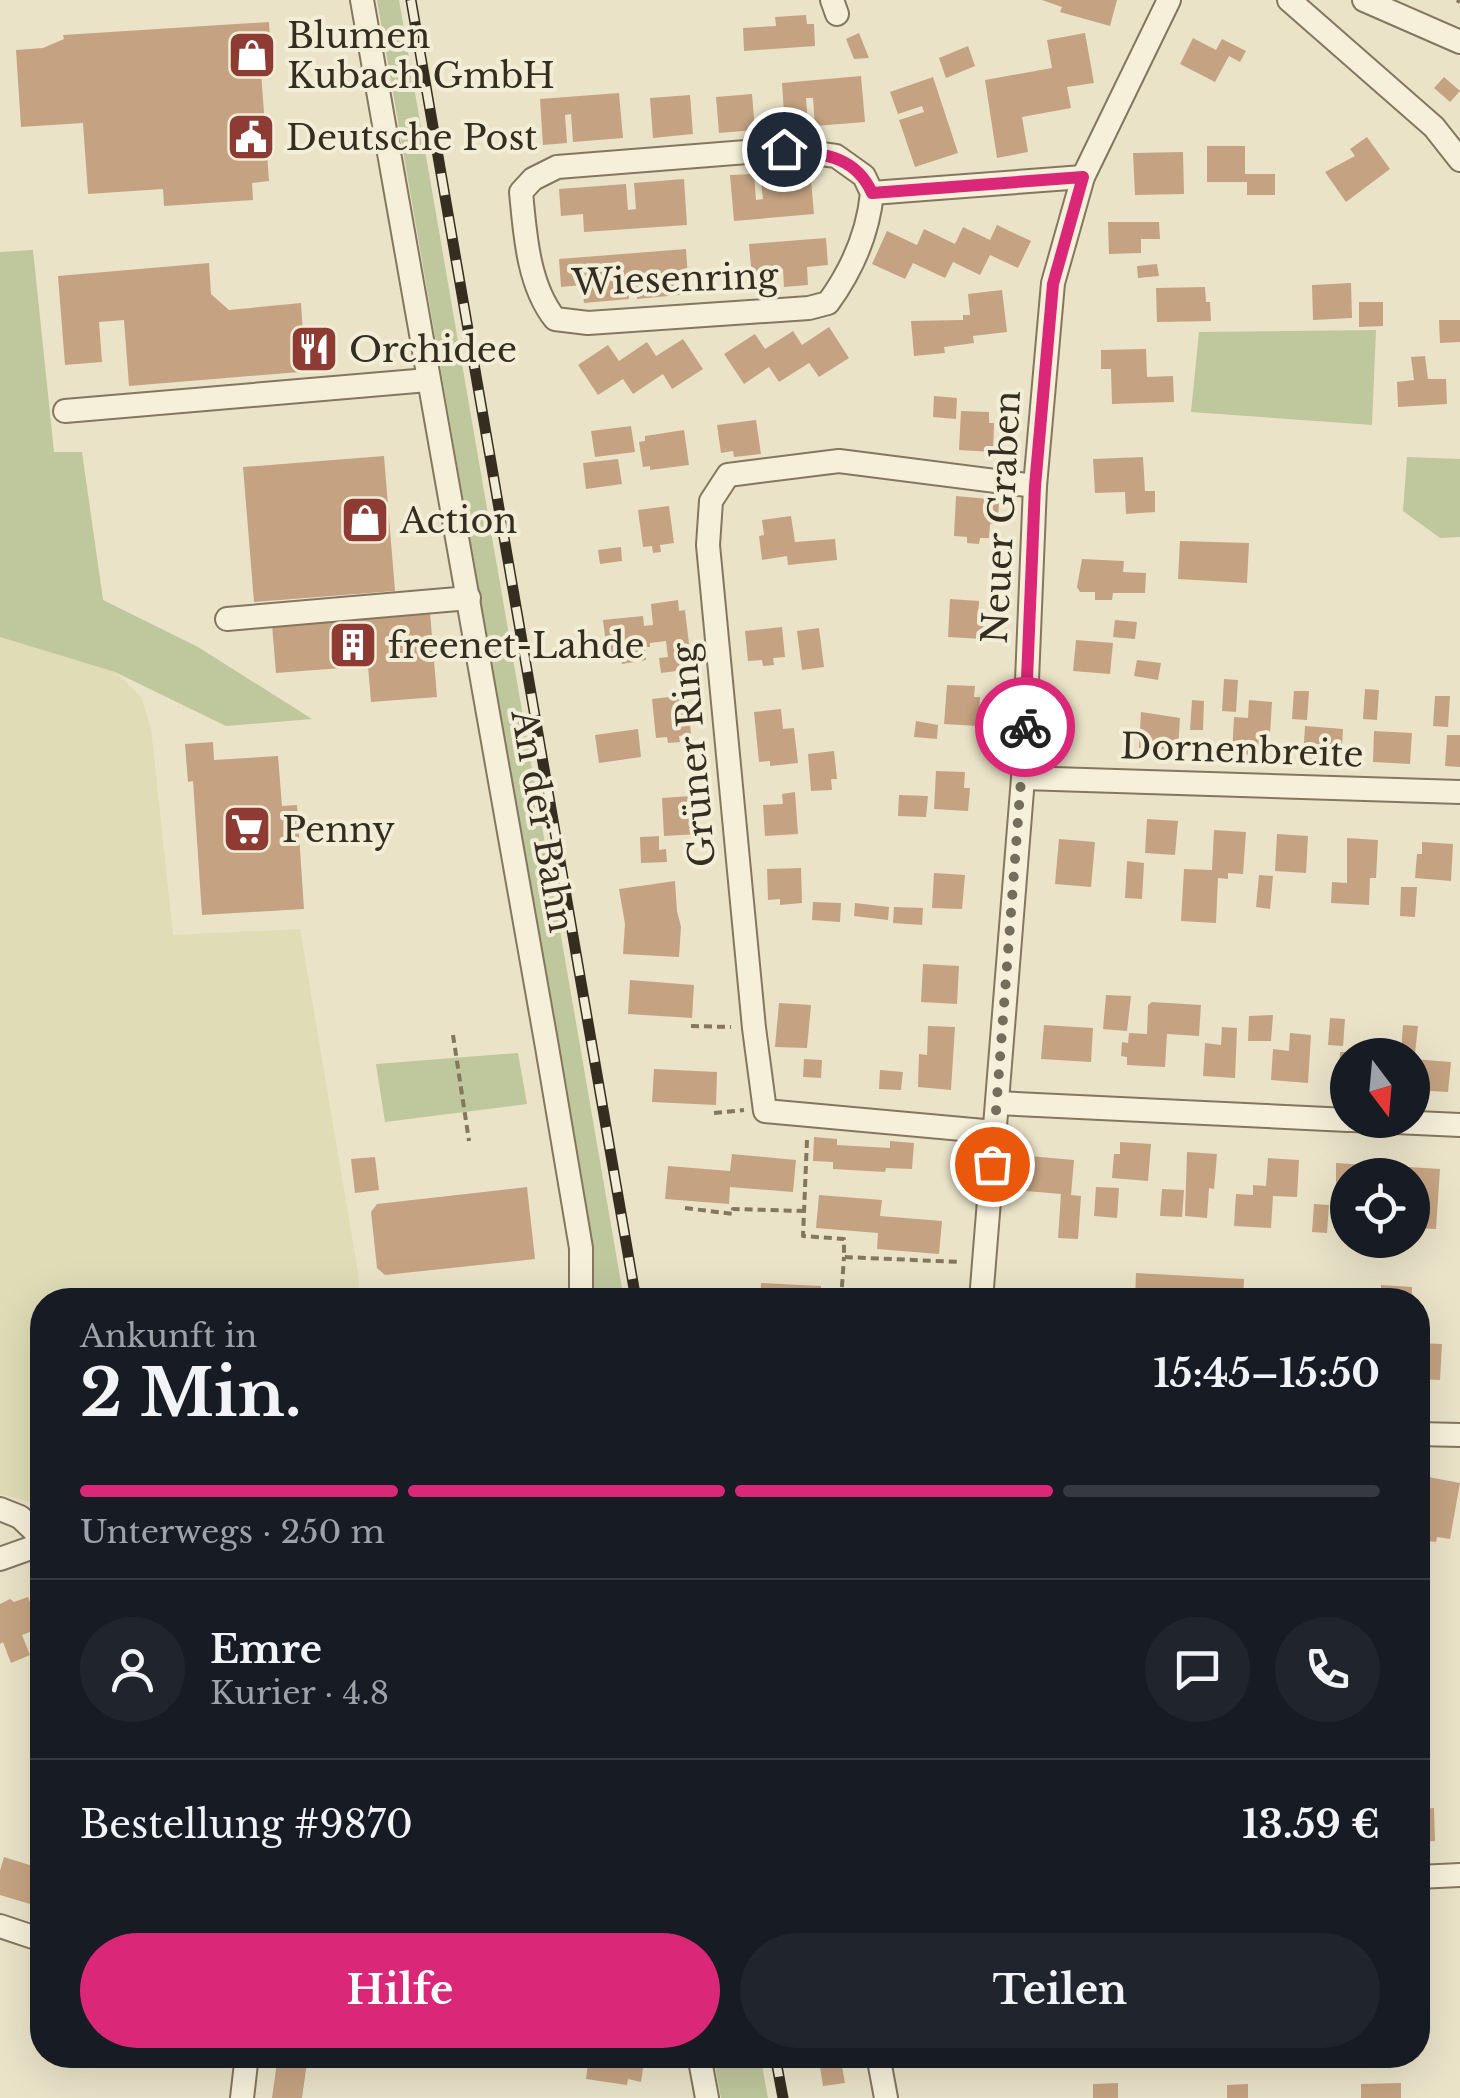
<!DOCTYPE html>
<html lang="de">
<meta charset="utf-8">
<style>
:root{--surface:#171b24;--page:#20242c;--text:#f1f3f6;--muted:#9ea1a6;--line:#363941;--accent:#db2777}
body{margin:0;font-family:"Libre Baskerville",serif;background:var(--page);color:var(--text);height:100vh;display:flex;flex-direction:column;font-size:38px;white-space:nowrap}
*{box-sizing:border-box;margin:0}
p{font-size:32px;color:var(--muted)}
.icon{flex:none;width:55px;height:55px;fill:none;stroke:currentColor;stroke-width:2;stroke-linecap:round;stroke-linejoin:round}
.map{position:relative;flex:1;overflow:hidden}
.details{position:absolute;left:30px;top:1288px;width:1400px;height:780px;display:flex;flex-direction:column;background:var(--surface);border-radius:40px;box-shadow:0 10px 40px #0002}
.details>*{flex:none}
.needle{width:65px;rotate:164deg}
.tools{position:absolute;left:1330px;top:1038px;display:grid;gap:20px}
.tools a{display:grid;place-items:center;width:100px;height:100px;border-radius:50%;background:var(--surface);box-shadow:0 10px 40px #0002;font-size:50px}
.pin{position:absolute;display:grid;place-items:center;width:85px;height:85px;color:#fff;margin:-42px;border:5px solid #fff;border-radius:50%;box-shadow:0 2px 10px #0007}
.courier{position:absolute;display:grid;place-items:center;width:100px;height:100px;margin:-50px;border:8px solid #db2777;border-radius:50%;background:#fff;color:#222;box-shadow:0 2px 12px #0007}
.overview em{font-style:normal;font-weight:700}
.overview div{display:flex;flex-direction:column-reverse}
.overview{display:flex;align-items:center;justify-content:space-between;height:170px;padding:0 50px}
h1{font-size:65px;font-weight:700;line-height:75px}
.bar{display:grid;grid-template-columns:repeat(4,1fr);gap:15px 10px;align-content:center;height:120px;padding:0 50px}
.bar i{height:12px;border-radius:8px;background:var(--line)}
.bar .on{background:var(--accent)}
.bar p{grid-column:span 4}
.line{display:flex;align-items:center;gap:25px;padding:0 50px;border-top:2px solid var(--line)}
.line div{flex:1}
.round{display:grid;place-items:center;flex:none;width:105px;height:105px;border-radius:52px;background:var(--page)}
.cta{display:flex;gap:20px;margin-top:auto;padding:20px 50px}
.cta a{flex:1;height:115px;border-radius:60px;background:var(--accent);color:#fff;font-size:40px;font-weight:700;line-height:115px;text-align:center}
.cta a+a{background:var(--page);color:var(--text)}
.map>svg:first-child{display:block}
.farmland{fill:#dfdcb6}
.green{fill:#bfc79d}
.building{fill:#c5a382}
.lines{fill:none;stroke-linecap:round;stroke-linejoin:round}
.minor-casing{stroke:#84765f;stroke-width:26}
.path{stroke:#84765f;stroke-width:4;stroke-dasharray:8 5;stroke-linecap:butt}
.minor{stroke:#f6f0da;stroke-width:22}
.rail-casing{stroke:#362d21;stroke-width:11}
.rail{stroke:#f2edd7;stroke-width:8;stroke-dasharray:22;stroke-linecap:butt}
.done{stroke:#756d5b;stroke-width:10;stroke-dasharray:0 18}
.route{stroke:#db2777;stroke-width:12}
.labels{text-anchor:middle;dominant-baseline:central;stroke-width:8;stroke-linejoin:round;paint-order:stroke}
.poi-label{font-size:35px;fill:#362d21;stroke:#f2edd7;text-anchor:start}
.street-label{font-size:35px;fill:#362d21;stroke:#f2edd7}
</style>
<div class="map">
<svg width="1460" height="2098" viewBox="0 0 1460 2098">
<rect width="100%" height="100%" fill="#eae3c8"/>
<path class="farmland" d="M0 637 115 672 141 697 151 728 173 935 300 929 358 1272 360 1300H42V1505L0 1494Z"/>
<g class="green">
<path d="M377 0H399L624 1300H590L547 985Z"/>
<path d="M33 250 54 452H82L103 600 198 647 312 719 226 726 115 672 0 637V252Z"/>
<path d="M1376 330 1372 425 1191 412 1199 332Z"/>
<path d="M1407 457 1460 459V537L1440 538 1403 511Z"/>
<path d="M518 1053 527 1104 385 1122 376 1064Z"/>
<path d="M713 2055H760L768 2098H721Z"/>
</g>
<g class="building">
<path d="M1042 0H1117L1110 26 1060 12 1062 7Z"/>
<path d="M806 15 807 24H814L815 46 744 51 743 28 776 26 775 17Z"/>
<path d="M269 22 271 57 260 58 269 181 252 183 253 200 164 206 163 189 88 194 83 123 21 127 16 50 43 48 64 39 63 35Z"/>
<path d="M859 33 869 58 854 59 846 39Z"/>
<path d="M1085 33 1094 83 1067 87 1071 108 1022 117 1028 152 997 158 985 80 1052 68 1047 40Z"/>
<path d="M1193 38 1216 50 1222 39 1246 51 1240 62 1229 56 1215 82 1180 64Z"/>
<path d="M968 46 975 66 946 78 939 58Z"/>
<path d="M861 76 865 122 815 126 813 98H806L808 126 785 128 782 83Z"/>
<path d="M933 77 958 153 915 167 899 120 924 112 922 106 898 114 890 92Z"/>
<path d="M1444 77 1460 91 1450 102 1434 88Z"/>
<path d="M619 93 623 138 573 142 571 114 565 115 567 143 543 145 540 99Z"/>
<path d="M752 94 755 130 719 133 716 97Z"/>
<path d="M690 95 693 134 653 138 650 98Z"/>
<path d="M1367 137 1390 169 1346 202 1325 172 1355 156 1350 149Z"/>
<path d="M1207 146H1245V174H1275V195H1247V182H1207Z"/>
<path d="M1183 152 1184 194 1135 195 1133 153Z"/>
<path d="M810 169 814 214 734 221 730 175 754 174 756 200 763 199 760 173Z"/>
<path d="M684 179 687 225 584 232 583 214 561 216 559 189 626 184 628 210 636 209 634 183Z"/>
<path d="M1108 222H1159L1160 239H1141V253L1109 254Z"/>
<path d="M997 225 1031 241 1018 268 990 255 980 275 953 262 945 278 913 263 905 279 872 264 887 231 917 245 924 229 955 244 963 227 990 240Z"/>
<path d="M826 238 828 265 807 267 808 285 784 287 783 269H775L776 287 753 290 749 244Z"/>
<path d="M686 249 689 294 637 299 636 281H628L629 299 584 303 582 285 561 287 559 259Z"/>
<path d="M209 263 211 294 229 310 301 303 303 334 321 332 324 370 129 386 124 320 99 322 102 362 65 365 58 276Z"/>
<path d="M1157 264 1159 276 1138 278 1137 266Z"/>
<path d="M1351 283 1352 318 1313 320 1312 285Z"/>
<path d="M1205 287 1206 302H1210L1211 321 1157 322 1156 288Z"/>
<path d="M1002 290 1007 332 973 336 974 343 944 347 945 353 914 356 911 321 963 320V315H970L968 294Z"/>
<path d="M1359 302H1383V326L1359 327Z"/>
<path d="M1439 320H1460V342L1440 343Z"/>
<path d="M829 327 849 358 819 377 809 363 779 382 769 367 744 384 724 354 755 334 765 349 793 331 802 345Z"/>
<path d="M683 339 703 369 672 389 663 374 633 394 623 379 598 395 578 365 608 345 619 361 647 342 656 356Z"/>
<path d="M1146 349 1147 377 1173 376 1174 402 1112 404 1111 369H1101V350Z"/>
<path d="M1425 356 1428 379H1446L1447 404 1398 407 1397 382 1414 380 1411 357Z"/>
<path d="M934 396 957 398 956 419 933 417Z"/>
<path d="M961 411 989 412V423H994L993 452 959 450Z"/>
<path d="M756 420 761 454 734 457 733 451 721 453 717 425Z"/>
<path d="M631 426 635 452 595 457 591 431Z"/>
<path d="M684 430 689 465 650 470V466L643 467 639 442 645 441V436Z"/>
<path d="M384 456 395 591 254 602 243 467Z"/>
<path d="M1143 457 1145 491H1155V512L1126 514 1125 492 1095 493 1093 459Z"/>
<path d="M618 459 622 484 586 489 583 463Z"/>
<path d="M956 496 999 500 998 524H990L989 538H980L979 544 967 543V537L954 536Z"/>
<path d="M669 506 674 543 660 545 661 552 653 553 652 546 643 547 638 510Z"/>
<path d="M791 516 795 542 835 539 837 560 788 565 787 556 762 560 759 536 764 535 762 520Z"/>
<path d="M1180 541 1249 543 1247 583 1178 579Z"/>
<path d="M621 547 622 561 600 564 598 550Z"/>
<path d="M1082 559 1124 561 1123 572 1146 573 1145 593H1113L1112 600H1095V592H1080L1077 587Z"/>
<path d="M950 599 979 601 978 616 984 617 983 639 948 637Z"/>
<path d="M678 600 679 611 685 610 692 669 661 673 659 658 668 657 666 641 650 643V647H645L646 660 622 664 621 651 607 652 603 620 643 616 644 626 653 625 651 604Z"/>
<path d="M430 612 437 697 371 702 368 666 276 673 272 625Z"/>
<path d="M1115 620 1137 622 1135 639 1113 637Z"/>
<path d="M782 627 785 657 773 658 774 665 763 666 762 660 748 661 745 631Z"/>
<path d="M819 628 824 667 802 670 797 631Z"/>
<path d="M1076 640 1113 643 1110 674 1073 671Z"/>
<path d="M1137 660 1161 663 1158 680 1134 676Z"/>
<path d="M1224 679 1238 680 1236 712 1222 711Z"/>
<path d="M947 685 975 686 974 697H980L978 726 944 724Z"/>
<path d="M1365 689 1379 690 1377 720 1363 719Z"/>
<path d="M1294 691H1309L1307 720 1292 719Z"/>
<path d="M687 695 691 734 679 736 680 742 668 743 667 737 656 738 652 699Z"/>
<path d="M1435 696H1450L1448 727 1433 726Z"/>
<path d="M1192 700 1204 701 1203 730H1190Z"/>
<path d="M1249 700 1272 702 1269 750H1257V755L1232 754 1234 717 1248 718Z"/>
<path d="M781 709 783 729 794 728 798 763 770 766V761L759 762 754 712Z"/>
<path d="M1141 712 1180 718 1178 750 1139 748Z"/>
<path d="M916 721 938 725 937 739 914 737Z"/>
<path d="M1305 726 1343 729 1341 760 1303 758Z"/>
<path d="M638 729 641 757 599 763 595 735Z"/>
<path d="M1374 731 1412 733 1410 764 1373 762Z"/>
<path d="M1447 735H1460V767L1445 766Z"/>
<path d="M213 742 214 760 278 756 282 806 297 805 304 909 202 915 193 781 188 782 185 744Z"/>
<path d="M834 751 837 779H831L832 790 811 791 808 754Z"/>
<path d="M936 771 965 772 964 788H970L968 811 934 809Z"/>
<path d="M795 792 798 834 765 836 763 805 783 804 782 794Z"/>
<path d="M899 795 928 796 926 817 898 816Z"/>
<path d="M690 796 691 811H697L699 834 664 836 662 798Z"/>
<path d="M1147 819 1178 821 1175 855 1145 853Z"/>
<path d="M1214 830 1246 832 1243 874 1228 873V879L1218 878 1216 923 1181 921 1184 869 1212 870Z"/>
<path d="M1277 834 1308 836 1306 873 1275 871Z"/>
<path d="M659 836V850L666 849 667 862 641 863 640 837Z"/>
<path d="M1347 838 1378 840 1376 878H1370L1369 905 1331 903 1332 882 1347 883Z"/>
<path d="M1059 839 1095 842 1091 887 1055 884Z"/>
<path d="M1422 842 1453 844 1451 881 1415 878 1417 854H1422Z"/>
<path d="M1127 861 1144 863 1142 899 1125 898Z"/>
<path d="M801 868 802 903 780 905V899L768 900 767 869Z"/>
<path d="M934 873 965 875 962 909 932 908Z"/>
<path d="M1259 875 1273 876 1270 909 1256 907Z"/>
<path d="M675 881 677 911 681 927 679 957 623 954 625 924 619 889Z"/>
<path d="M1401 887H1417L1415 917 1400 916Z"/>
<path d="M813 902 841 903 840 922 812 920Z"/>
<path d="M855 903 889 907 888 920 854 916Z"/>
<path d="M894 907 923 908 922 925 893 923Z"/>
<path d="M923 964 959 966 957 1004 921 1002Z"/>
<path d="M630 980 694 985 692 1018 628 1014Z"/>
<path d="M1106 995 1131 996 1127 1031 1103 1029Z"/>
<path d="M1152 1002 1201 1005 1199 1036 1167 1034 1165 1067 1127 1065V1057L1121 1056 1122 1042 1128 1043 1129 1033 1147 1034 1148 1005Z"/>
<path d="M779 1003 811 1005 807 1048 775 1047Z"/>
<path d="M1273 1015 1271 1041H1248L1249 1016Z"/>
<path d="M1330 1018 1345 1019 1343 1046 1328 1045Z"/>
<path d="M1044 1025 1093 1028 1091 1062 1041 1059Z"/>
<path d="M1403 1025 1418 1026 1415 1053 1401 1052Z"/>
<path d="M928 1026 955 1027 951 1090 918 1087 919 1054 927 1055Z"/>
<path d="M1222 1027 1237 1028 1235 1078 1203 1076 1205 1043 1221 1045Z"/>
<path d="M1290 1033 1311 1035 1308 1083 1271 1080 1273 1049 1289 1051Z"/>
<path d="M1340 1052H1348V1085H1338Z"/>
<path d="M804 1059 822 1060 821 1078 803 1077Z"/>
<path d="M1413 1059 1451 1062 1448 1092 1412 1090Z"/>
<path d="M654 1069 717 1072 716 1105 652 1102Z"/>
<path d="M880 1070 903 1072 901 1090 879 1089Z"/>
<path d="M814 1137 837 1139V1145L890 1148V1141L914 1143 912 1169 886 1168 885 1172 833 1169V1162L813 1161Z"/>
<path d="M1120 1142 1151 1144 1148 1181 1112 1178 1114 1154H1120Z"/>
<path d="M1187 1152 1217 1154 1214 1189 1209 1188 1207 1218 1185 1216Z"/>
<path d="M732 1154 796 1160 793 1192 730 1187 729 1204 665 1199 668 1166 730 1171Z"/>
<path d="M1029 1156 1074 1160 1071 1195 1081 1196 1078 1239 1058 1238 1061 1194 1026 1191Z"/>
<path d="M375 1157 379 1190 355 1193 351 1159Z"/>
<path d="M1268 1158 1299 1160 1297 1197 1273 1196 1271 1228 1234 1226 1236 1194 1253 1195V1185L1266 1186Z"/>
<path d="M1336 1163 1380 1166 1379 1175H1348V1200L1336 1199Z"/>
<path d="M1409 1167 1440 1169 1436 1229 1412 1228V1175H1408Z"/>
<path d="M527 1187 535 1259 385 1275 377 1268 371 1212 377 1204Z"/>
<path d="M1096 1187 1119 1188 1117 1218 1094 1216Z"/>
<path d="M1162 1189 1184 1190 1182 1217 1160 1216Z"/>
<path d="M819 1195 882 1200 880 1216 942 1221 939 1254 877 1249 878 1233 816 1228Z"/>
<path d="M1314 1204 1329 1205 1327 1233 1312 1232Z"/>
<path d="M1136 1273 1244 1279 1243 1300H1135Z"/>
<path d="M761 1283 821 1286V1300H760Z"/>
<path d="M1381 1285 1412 1287V1300H1381Z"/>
<path d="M700 1293 757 1296V1300H699Z"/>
<path d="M1418 1343 1442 1344 1440 1380 1418 1379Z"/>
<path d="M1418 1475 1460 1483 1450 1539 1437 1537 1436 1542 1418 1540Z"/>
<path d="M28 1597 40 1628 22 1635 30 1655 11 1663 3 1642 0 1644V1604L10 1599 14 1602Z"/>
<path d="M1434 1808 1435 1841 1418 1842V1809Z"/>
<path d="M4 1857 42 1869 40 1907 0 1895V1871Z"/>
<path d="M1418 1919H1429L1430 1956H1418Z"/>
<path d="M278 2055H308L302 2098H272Z"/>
<path d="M453 2055H488L487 2067 452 2062Z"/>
<path d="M589 2055H645L641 2082 628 2079 627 2085 586 2079Z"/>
<path d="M818 2055H840L845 2083 823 2086Z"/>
<path d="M942 2055H992V2059L944 2067Z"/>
<path d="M1118 2083V2098H1093V2084Z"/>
<path d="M1401 2083V2098H1361V2084Z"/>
<path d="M1248 2084V2098H1227V2085Z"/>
</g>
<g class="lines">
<g class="minor-casing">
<g id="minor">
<path d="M362 0 547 1047 581 1248V1300"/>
<path d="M832 0 837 14"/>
<path d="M1289 0 1434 127 1460 160"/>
<path d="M1364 0 1460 42"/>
<path d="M872 193C868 234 852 270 828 303L809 308 588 323 555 319C528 285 525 234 521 192L533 179 557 167 785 149 836 156 864 176 872 193 1083 177"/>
<path d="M65 411 428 380"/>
<path d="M227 619 469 598"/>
<path d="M1023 778 1460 792"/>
<path d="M997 1103 1348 1120"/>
<path d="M1352 1120 1460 1125"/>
<path d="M995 1132 765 1111 754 1028 708 545 711 501 728 475 839 461 1035 486"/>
<path d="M981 1300 1023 778 1035 486 1053 283 1083 177 1169 0"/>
<path d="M1418 1434 1460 1435"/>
<path d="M0 1509 20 1517 42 1538"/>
<path d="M0 1559 42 1544"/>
<path d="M1418 1877 1460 1875"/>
<path d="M0 1926 42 1940"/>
<path d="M699 2055 707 2098"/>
<path d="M878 2055 886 2098"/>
<path d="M242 2098 247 2055"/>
</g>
</g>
<g class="path">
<path d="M1457 0 1460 2"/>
<path d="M691 1026 731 1027"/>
<path d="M453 1035 469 1141"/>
<path d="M714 1113 744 1110"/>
<path d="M807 1140 803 1236 844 1239V1257L960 1262"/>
<path d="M685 1208 733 1214V1209L804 1211"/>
<path d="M841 1300 844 1257"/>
</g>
<use href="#minor" class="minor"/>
<g class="rail-casing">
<g id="rail">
<path d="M411 0 636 1300"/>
<path d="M775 2055 783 2098"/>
</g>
</g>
<use href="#rail" class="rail"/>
</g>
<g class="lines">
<path class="done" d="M992 1164 1025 727"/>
<path class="route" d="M784 149C822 154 855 155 872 193L1083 177 1053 284 1035 486 1025 727"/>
</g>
<defs>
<g id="shop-square" transform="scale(2.5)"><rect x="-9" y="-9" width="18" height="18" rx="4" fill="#8e3b34" stroke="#f2edd7"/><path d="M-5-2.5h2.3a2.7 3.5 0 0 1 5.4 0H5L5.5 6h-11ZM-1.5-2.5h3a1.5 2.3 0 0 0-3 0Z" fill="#fff"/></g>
<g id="civic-square" transform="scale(2.5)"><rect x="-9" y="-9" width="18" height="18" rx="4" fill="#8e3b34" stroke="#f2edd7"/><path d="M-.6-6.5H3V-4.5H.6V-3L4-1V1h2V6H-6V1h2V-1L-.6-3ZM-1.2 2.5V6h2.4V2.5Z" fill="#fff"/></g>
<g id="restaurant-square" transform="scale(2.5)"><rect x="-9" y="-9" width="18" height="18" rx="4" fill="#8e3b34" stroke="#f2edd7"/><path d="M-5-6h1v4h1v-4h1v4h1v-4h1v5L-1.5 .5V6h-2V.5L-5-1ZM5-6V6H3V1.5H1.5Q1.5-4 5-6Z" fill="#fff"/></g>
<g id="building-square" transform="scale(2.5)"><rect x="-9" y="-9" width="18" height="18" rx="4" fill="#8e3b34" stroke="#f2edd7"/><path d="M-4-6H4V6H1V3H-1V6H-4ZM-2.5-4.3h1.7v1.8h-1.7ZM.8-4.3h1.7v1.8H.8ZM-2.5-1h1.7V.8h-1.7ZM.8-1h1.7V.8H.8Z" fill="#fff"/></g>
<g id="supermarket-square" transform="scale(2.5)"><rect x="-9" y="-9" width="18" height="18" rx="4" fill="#8e3b34" stroke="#f2edd7"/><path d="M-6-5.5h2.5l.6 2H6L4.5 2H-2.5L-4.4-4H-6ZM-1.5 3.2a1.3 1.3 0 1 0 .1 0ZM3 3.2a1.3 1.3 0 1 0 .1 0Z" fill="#fff"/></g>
</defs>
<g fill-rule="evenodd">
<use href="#shop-square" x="252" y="55"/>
<use href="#civic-square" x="251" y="137"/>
<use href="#restaurant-square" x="314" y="349"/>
<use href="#shop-square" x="365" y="520"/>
<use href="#building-square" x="353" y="645"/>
<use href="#supermarket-square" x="247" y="829"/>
</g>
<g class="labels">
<g class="poi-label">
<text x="287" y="35">Blumen<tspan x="287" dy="40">Kubach GmbH</tspan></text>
<text x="286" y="137">Deutsche Post</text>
<text x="349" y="349">Orchidee</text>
<text x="400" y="520">Action</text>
<text x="388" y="645">freenet-Lahde</text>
<text x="282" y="829">Penny</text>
</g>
<g class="street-label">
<text transform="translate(675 279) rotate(-2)">Wiesenring</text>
<text transform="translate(1001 517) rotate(-87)">Neuer Graben</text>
<text transform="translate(1242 750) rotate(2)">Dornenbreite</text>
<text transform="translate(693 755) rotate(-95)">Grüner Ring</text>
<text transform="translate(543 821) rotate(80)">An der Bahn</text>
</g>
</g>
</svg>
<div class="tools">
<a><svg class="needle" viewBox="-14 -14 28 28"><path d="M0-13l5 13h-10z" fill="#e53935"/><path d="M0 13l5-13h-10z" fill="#9ea1a6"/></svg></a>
<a><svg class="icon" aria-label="locate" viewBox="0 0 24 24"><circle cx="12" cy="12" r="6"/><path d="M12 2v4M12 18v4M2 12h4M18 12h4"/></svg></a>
</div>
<div class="pin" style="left:992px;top:1164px;background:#ea580c"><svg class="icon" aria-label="bag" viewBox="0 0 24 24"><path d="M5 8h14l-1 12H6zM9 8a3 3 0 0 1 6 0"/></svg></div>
<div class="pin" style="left:784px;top:149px;background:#1f2937"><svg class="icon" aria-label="home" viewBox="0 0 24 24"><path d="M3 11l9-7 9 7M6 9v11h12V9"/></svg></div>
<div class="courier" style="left:1025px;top:727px"><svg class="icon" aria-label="bike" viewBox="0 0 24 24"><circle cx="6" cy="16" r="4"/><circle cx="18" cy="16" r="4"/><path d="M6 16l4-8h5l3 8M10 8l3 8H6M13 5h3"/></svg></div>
<section class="details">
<div class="overview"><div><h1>2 Min.</h1><p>Ankunft in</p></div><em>15:45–15:50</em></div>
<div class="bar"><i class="on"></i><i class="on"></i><i class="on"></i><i></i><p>Unterwegs · 250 m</p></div>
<div class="line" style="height:180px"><a class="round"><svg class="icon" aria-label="person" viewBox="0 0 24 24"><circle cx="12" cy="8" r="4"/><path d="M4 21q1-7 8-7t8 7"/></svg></a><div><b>Emre</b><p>Kurier · 4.8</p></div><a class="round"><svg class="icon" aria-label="chat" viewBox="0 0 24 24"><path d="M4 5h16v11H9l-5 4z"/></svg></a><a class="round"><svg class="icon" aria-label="phone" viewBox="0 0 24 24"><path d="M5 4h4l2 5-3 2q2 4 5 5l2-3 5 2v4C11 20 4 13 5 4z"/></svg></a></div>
<div class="line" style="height:130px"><div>Bestellung #9870</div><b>13.59 €</b></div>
<div class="cta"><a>Hilfe</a><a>Teilen</a></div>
</section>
</div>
